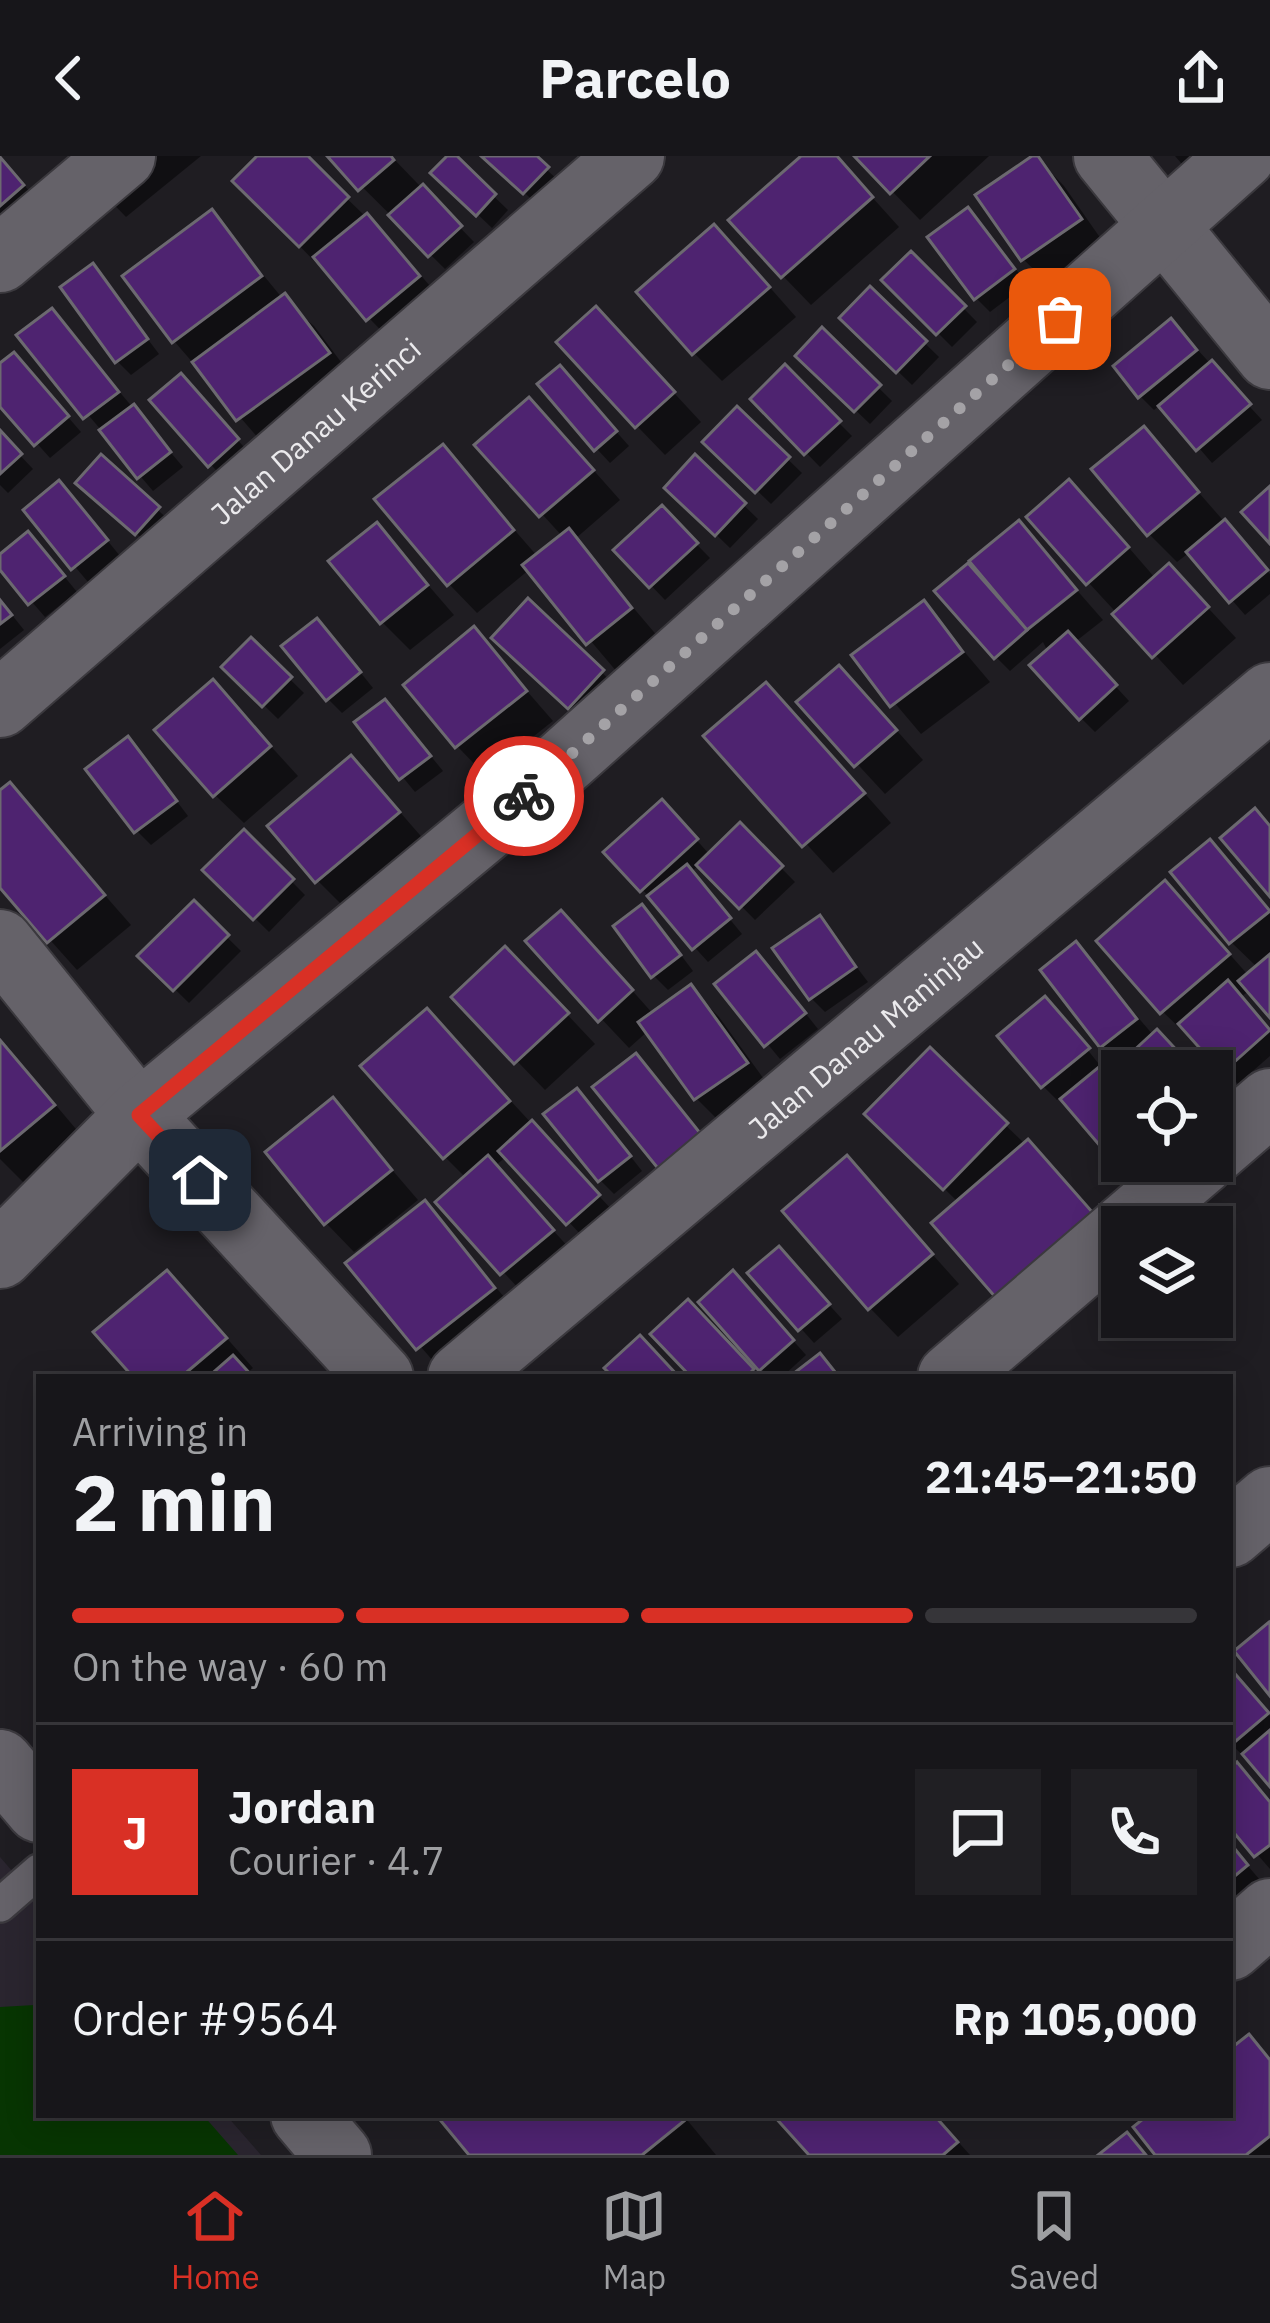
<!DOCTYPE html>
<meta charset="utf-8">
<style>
:root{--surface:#17161a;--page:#201f23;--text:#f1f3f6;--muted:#9e9fa2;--line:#363539;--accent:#d93025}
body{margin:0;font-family:"IBM Plex Sans",sans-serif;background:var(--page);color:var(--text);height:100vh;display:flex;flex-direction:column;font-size:45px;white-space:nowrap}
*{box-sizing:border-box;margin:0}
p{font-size:39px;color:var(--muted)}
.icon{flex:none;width:66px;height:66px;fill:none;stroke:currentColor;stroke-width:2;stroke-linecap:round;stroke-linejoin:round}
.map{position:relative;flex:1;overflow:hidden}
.sheet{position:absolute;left:36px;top:1218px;width:1197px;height:744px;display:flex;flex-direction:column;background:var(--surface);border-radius:0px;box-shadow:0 6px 30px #0003,0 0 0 3px var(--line)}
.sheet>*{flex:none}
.buttons{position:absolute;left:1101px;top:894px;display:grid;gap:24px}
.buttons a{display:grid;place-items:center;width:132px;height:132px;border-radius:0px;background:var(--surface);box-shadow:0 6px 30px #0003,0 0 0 3px var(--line);font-size:60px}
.pin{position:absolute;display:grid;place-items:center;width:102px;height:102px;color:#fff;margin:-51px;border-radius:24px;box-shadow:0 6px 18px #0006}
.courier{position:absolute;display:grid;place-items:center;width:120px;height:120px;margin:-60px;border:9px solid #d93025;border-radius:50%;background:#fff;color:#222;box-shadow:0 3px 15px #0007}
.head em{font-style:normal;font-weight:700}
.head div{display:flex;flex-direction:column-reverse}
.head{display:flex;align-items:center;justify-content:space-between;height:204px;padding:0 36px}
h1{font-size:78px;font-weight:700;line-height:90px}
.bar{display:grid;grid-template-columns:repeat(4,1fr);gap:18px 12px;align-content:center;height:144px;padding:0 36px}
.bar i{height:15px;border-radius:9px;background:var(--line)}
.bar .on{background:var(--accent)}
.bar p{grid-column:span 4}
.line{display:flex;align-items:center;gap:30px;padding:0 36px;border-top:3px solid var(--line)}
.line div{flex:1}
.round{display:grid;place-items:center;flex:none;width:126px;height:126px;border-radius:0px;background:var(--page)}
header{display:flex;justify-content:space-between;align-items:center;height:156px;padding:0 36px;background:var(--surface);font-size:54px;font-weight:700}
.menu{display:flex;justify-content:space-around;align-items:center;height:168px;border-top:3px solid var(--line);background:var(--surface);font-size:33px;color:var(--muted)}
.menu a{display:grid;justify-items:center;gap:6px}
.menu .on{color:var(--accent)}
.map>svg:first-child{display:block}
.built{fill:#2a252f}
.green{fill:#073502}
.shadow{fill:#0007}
.building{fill:#4e2370;stroke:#6c6970;stroke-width:3}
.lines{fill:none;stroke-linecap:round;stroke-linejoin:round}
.lane-casing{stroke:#3b393e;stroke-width:38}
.street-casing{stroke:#3b393e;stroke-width:70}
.lane{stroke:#656269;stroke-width:33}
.street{stroke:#656269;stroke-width:66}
.done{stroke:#a4a2a6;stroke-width:12;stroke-dasharray:0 21.6}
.route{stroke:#d93025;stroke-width:15}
.labels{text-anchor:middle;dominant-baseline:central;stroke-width:12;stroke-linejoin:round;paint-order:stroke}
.street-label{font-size:30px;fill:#ebeaed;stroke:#1f1d22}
</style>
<header><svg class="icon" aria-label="back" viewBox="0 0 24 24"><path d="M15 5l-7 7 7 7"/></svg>Parcelo<svg class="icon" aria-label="share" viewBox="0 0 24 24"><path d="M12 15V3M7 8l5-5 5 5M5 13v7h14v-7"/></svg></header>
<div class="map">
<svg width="1270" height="1999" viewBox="0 0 1270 1999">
<rect width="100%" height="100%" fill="#1f1d22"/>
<path class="built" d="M0 1701 39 1746V1959H226L261 1999H0Z"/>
<path class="green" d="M35 1849 39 1959H203L238 1999H0V1851Z"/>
<g class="shadow">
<path d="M0 0 50 60 0 103Z"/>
<path d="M67 0H201L126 61Z"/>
<path d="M262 0H303L395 89 447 150 397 191 237 25Z"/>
<path d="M331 0H391L474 86 445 113Z"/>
<path d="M452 0 508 54 492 72 434 17Z"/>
<path d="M484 0H532L561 27 539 50Z"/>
<path d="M805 0H835L899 71 811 149 783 120Z"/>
<path d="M858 0H989L920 64Z"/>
<path d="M1175 0H1259L1187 14Z"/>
<path d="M1036 1 1064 30 1108 93 1052 131 1023 103Z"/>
<path d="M212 57 283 143 314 170 356 226 266 291 174 185Z"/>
<path d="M982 69 1027 128 990 156 976 142Z"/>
<path d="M911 99 977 166 952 191 885 124Z"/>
<path d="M743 101 796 161 722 225 694 197Z"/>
<path d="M93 111 159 198 131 219 117 205Z"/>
<path d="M870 134 939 201 912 229 843 162Z"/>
<path d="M52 156 183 311 153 335 21 180Z"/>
<path d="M822 176 892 245 870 268 799 200Z"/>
<path d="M1185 180 1262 264 1212 307 1161 248 1154 254 1140 240Z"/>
<path d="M624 183 701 266 665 299 637 270Z"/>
<path d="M0 211 27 214 81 276 50 302 0 246Z"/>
<path d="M785 213 852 280 820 311 754 243Z"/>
<path d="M573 227 629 290 610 307 597 293Z"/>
<path d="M194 235 251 299 224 323 153 245Z"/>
<path d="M737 254 802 317 771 348 707 286Z"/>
<path d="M557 273 620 344 575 383 659 482 617 516 530 413 477 457 449 428 443 292 538 401 563 381 479 289Z"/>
<path d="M1144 274 1270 418V438L1245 459 1190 396 1177 406 1149 378Z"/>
<path d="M0 278 33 313 8 337 0 329Z"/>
<path d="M101 302 172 367 151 390 93 341Z"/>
<path d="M696 303 758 363 730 392 668 332Z"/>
<path d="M73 342 120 400 88 426 27 354Z"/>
<path d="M662 353 710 402 665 444 617 394Z"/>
<path d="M1097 355 1156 423 1197 440 1236 482 1183 529 1088 426Z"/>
<path d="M1019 368 1103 464 1075 486 1129 545 1095 576 1081 562 1043 486 1010 515 996 501 992 435Z"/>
<path d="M377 370 454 459 410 494 382 466Z"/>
<path d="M42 393 77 436 45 461 0 409V402Z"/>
<path d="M0 444 24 474 0 493Z"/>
<path d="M528 447 631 544 598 579 524 510Z"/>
<path d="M924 448 990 526 921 578 855 500Z"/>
<path d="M474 474 553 565 485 619 457 590Z"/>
<path d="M331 480 373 532 342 557 328 543Z"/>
<path d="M251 485 304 537 278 563 225 511Z"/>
<path d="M213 527 298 620 244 667 215 639Z"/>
<path d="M867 541 923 604 885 638 800 546Z"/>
<path d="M794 558 891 667 833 717 708 580Z"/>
<path d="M399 561 443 615 415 636 358 567Z"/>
<path d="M141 598 188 660 151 689 137 675Z"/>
<path d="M9 630 131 769 77 814 0 728V638Z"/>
<path d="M379 632 426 686 346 753 318 725Z"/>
<path d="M676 661 710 699 740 670 795 726 755 764 700 708 691 716 742 778 708 806 642 733Z"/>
<path d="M244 677 305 739 269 776 206 714Z"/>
<path d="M1210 687 1270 753V857L1250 834 1241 841 1270 873V900L1238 928 1163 856 1100 785 1193 757 1249 820 1258 812 1231 786Z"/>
<path d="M194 749 241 795 189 847 141 800Z"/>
<path d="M820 763 868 826 825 856 811 842Z"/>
<path d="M656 766 693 815 668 834 654 820Z"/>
<path d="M529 786H589L654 859 691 832 719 861 774 937 725 971 696 942 648 875 629 892Z"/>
<path d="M1076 789 1154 880 1123 909 1103 890Z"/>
<path d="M770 813 818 873 780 903 718 828Z"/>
<path d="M533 822 595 888 545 934 455 841Z"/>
<path d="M1059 858 1122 937V1005H1181L1150 1038 1061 941 1057 944 1043 930Z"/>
<path d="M0 883 81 979 24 1027 0 1003Z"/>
<path d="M455 885 626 1069 597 1096 507 1000 495 1010 580 1104 531 1146 439 1046 466 1022 445 1001Z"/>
<path d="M930 896 1026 989 959 1047 868 958Z"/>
<path d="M636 901 738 1022 699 1052Z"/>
<path d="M333 945 418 1044 354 1096 326 1067Z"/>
<path d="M591 950 642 1015 614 1038 600 1024Z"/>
<path d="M847 1003 959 1128 898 1181 870 1152Z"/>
<path d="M425 1048 522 1162 447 1221 349 1108Z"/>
<path d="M793 1109 842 1163 814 1187 751 1117Z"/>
<path d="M746 1132 806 1199 782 1221H769L702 1146Z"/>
<path d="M195 1146 253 1212 247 1217 251 1221H137Z"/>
<path d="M1230 1515 1270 1560V1626L1230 1587Z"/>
<path d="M1230 1615 1270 1647V1713L1230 1667Z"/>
<path d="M1230 1689 1260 1724 1230 1749Z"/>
<path d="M1249 1882 1270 1903V1999H1159L1153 1959H1230V1897Z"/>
<path d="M440 1959H683L716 1999H472Z"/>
<path d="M777 1959H934L970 1999H813Z"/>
</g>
<g class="building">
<path d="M257 0H308L349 41 299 91 232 25Z"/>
<path d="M327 0H391L394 4 358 35Z"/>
<path d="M447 0H457L496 38 476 60 430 17Z"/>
<path d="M481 0H537L549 11 523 38Z"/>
<path d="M801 0H837L873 41 781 122 728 64Z"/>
<path d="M854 0H930L890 38Z"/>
<path d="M1032 0H1038L1082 63 1021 105 975 39Z"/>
<path d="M0 1 24 29 0 50Z"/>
<path d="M423 28 462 70 428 101 388 59Z"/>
<path d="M968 51 1015 113 974 144 927 81Z"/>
<path d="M212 53 262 120 172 187 122 120Z"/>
<path d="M367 57 420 120 366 165 313 101Z"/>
<path d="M714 68 770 131 692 199 636 136Z"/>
<path d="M911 95 966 150 936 179 881 124Z"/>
<path d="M93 107 148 183 115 207 60 131Z"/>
<path d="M870 130 927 185 896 217 839 162Z"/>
<path d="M285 137 330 197 236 265 192 206Z"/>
<path d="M596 150 675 236 635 272 556 186Z"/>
<path d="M52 152 119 236 83 263 16 179Z"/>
<path d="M1171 162 1197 194 1138 242 1113 210Z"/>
<path d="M822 171 881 229 854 256 795 200Z"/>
<path d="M14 196 69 260 34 290 0 251V207Z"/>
<path d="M1212 204 1251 248 1196 295 1158 250Z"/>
<path d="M785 208 841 265 804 299 750 243Z"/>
<path d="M560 209 617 275 594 295 537 228Z"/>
<path d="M181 217 239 283 208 311 149 244Z"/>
<path d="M529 241 594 314 539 361 474 289Z"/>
<path d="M134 248 171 296 137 323 99 274Z"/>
<path d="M737 250 790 301 755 337 702 286Z"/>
<path d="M1144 270 1199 336 1147 380 1091 313Z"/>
<path d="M0 274 22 298 0 318Z"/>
<path d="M443 288 514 374 447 430 374 343Z"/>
<path d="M101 298 160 351 135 379 75 327Z"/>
<path d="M695 298 746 347 715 380 664 332Z"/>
<path d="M1069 323 1129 391 1086 429 1026 361Z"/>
<path d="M59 324 108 384 71 414 23 354Z"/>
<path d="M1270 330V388L1241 356Z"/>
<path d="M662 349 698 387 649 432 613 394Z"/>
<path d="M1225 363 1268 414 1229 447 1186 396Z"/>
<path d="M1019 364 1077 434 1027 474 969 405Z"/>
<path d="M377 366 428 429 380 468 328 405Z"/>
<path d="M569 372 632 452 586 489 522 409Z"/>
<path d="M28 375 65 420 28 449 0 414V398Z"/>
<path d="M968 407 1027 474 994 503 934 435Z"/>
<path d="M1169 407 1209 451 1152 502 1112 458Z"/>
<path d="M528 442 604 514 568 553 491 482Z"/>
<path d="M0 444 12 459 0 468Z"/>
<path d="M924 444 963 496 890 551 851 499Z"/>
<path d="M317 462 361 516 326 545 281 490Z"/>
<path d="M474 470 527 535 455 592 403 529Z"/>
<path d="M1068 475 1117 529 1079 564 1029 509Z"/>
<path d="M251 481 292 521 262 551 221 511Z"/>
<path d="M839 509 897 574 854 611 796 546Z"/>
<path d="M213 523 271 590 213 641 154 574Z"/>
<path d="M766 526 865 637 802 691 703 580Z"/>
<path d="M385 543 431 600 399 624 354 566Z"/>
<path d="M128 580 177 645 134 677 85 613Z"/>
<path d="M351 599 400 656 315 727 267 670Z"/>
<path d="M10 626 105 739 47 787 0 732V634Z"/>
<path d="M662 643 698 683 640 736 603 696Z"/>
<path d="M1255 652 1270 670V741L1220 682Z"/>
<path d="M740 666 783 710 739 753 696 709Z"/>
<path d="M244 673 294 723 253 764 202 714Z"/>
<path d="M1210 683 1270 755 1229 788 1170 716Z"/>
<path d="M687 708 731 762 692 794 647 740Z"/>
<path d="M1165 724 1230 798 1160 858 1096 785Z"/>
<path d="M194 744 229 779 173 835 137 800Z"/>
<path d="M642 748 681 799 651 822 613 770Z"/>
<path d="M561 754 633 834 598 866 525 785Z"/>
<path d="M820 759 856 811 809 844 772 792Z"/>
<path d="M1076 785 1137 863 1100 892 1040 814Z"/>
<path d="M505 790 569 857 514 908 451 841Z"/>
<path d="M756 795 806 857 764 891 714 828Z"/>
<path d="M1270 798V862L1238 825Z"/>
<path d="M1228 824 1270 874 1222 917 1178 868Z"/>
<path d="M691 828 748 907 694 944 638 866Z"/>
<path d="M1045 840 1090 892 1041 932 997 880Z"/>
<path d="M427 852 510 945 443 1003 360 910Z"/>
<path d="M1157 873 1196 915 1122 917 1116 911Z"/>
<path d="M0 884 55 949 0 995Z"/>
<path d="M930 891 1008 967 943 1034 864 958Z"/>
<path d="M636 897 712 992 669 1026 592 931Z"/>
<path d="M1100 910 1122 936V1005H1127L1119 1012 1060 943Z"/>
<path d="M577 932 631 1000 598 1026 543 958Z"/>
<path d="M333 941 392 1014 324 1069 265 996Z"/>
<path d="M532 964 600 1039 566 1069 498 995Z"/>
<path d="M1028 983 1108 1074 1010 1158 931 1067Z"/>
<path d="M488 999 554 1074 500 1119 435 1046Z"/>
<path d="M847 999 933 1098 868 1154 782 1055Z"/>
<path d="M425 1044 495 1132 416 1194 345 1107Z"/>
<path d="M779 1090 830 1148 798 1175 747 1117Z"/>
<path d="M167 1114 227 1182 181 1221H133L93 1176Z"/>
<path d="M733 1114 794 1184 759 1215 698 1146Z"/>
<path d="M688 1143 754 1213 746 1221H691L650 1178Z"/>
<path d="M640 1179 679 1221H613L604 1212Z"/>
<path d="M820 1197 839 1221H789Z"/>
<path d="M233 1199 253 1221H208Z"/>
<path d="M1269 1466 1270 1468V1540L1234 1495Z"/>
<path d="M1230 1512 1269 1557 1230 1590Z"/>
<path d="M1270 1574V1631L1242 1598Z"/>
<path d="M1237 1606 1270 1646V1689L1254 1701 1230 1672V1612Z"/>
<path d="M1230 1687 1248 1709 1230 1724Z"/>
<path d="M1249 1878 1270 1904V1980L1246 1999H1155L1133 1971 1148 1959H1230V1893Z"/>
<path d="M436 1959H679L684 1965 642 1999H469Z"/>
<path d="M773 1959H934L958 1986 943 1999H809Z"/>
<path d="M1127 1976 1146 1999H1098Z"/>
</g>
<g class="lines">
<g class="lane-casing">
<path id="lane" d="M0 1749 39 1715"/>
</g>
<g class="street-casing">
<g id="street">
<path d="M1107 0 1270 200"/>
<path d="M0 103 122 0"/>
<path id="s1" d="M0 548 631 0"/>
<path d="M0 787 139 959 380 1221"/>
<path d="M1212 996 1270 946"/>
<path d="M1125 1071 1202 1005"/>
<path d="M0 1099 139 959 541 626 1242 0"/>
<path id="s2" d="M461 1221 1270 540"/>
<path d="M951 1221 1122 1074"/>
<path d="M1230 1378 1270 1344"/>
<path d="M0 1607 39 1653"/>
<path d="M1230 1791 1270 1756"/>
<path d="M304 1959 338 1999"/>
</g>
</g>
<use href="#lane" class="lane"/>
<use href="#street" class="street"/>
</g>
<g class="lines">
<path class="done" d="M524 640 1060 163"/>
<path class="route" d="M200 1024 139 959 524 640"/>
</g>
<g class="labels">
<g class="street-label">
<text stroke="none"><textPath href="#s1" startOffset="417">Jalan Danau Kerinci</textPath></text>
<text stroke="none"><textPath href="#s2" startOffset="528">Jalan Danau Maninjau</textPath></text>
</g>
</g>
</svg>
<div class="buttons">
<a><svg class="icon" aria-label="locate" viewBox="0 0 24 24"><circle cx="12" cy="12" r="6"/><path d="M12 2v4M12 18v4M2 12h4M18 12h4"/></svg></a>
<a><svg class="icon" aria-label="layers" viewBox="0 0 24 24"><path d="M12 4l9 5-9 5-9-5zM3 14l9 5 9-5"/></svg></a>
</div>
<div class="pin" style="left:1060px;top:163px;background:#ea580c"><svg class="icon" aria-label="bag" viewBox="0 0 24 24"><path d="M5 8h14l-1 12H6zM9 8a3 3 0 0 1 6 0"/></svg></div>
<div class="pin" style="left:200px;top:1024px;background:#1f2937"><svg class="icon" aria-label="home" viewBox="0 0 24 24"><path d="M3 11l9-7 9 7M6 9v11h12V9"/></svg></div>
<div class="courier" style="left:524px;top:640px"><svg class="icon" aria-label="bike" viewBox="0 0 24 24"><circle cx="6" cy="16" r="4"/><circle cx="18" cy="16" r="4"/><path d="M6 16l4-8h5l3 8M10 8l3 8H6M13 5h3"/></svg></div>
<section class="sheet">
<div class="head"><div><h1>2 min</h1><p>Arriving in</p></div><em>21:45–21:50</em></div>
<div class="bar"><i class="on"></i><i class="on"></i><i class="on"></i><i></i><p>On the way · 60 m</p></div>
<div class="line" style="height:216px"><b class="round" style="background:var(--accent);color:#fff">J</b><div><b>Jordan</b><p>Courier · 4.7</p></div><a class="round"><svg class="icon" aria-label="chat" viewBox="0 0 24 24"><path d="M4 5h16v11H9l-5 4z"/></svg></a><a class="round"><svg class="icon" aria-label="phone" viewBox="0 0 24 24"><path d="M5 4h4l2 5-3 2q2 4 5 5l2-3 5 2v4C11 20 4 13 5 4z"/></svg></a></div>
<div class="line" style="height:156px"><div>Order #9564</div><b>Rp 105,000</b></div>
</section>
</div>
<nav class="menu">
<a class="on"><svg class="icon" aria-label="home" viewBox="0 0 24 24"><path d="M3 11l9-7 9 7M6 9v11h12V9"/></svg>Home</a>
<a><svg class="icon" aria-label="map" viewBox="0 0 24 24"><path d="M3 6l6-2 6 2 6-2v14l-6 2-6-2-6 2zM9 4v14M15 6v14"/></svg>Map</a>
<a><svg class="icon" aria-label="saved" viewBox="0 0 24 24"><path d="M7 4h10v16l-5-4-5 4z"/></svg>Saved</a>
</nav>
